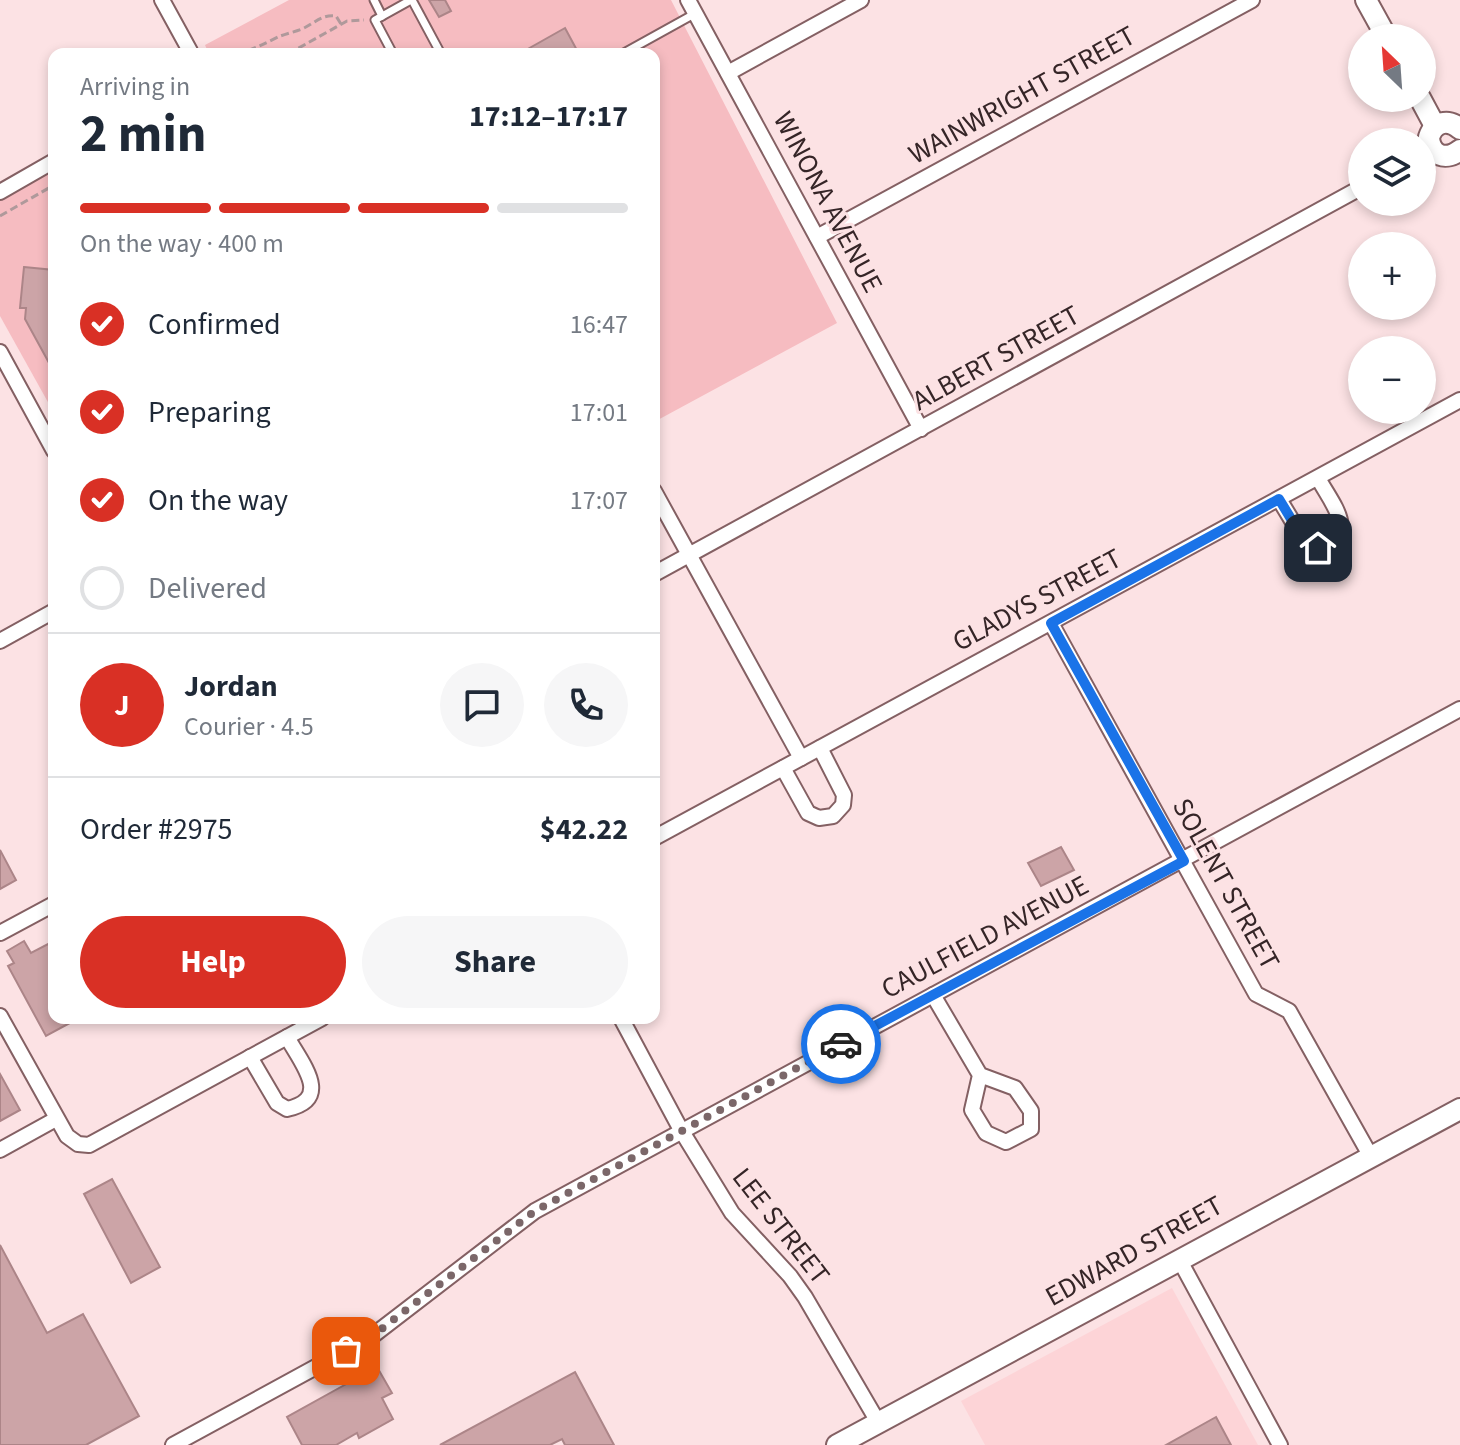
<!DOCTYPE html>
<meta charset="utf-8">
<style>
:root{--surface:#fff;--page:#f6f6f7;--text:#1f2937;--muted:#747a83;--line:#e0e1e3;--accent:#d93025}
body{margin:0;font-family:"Source Sans 3",sans-serif;background:var(--page);color:var(--text);height:100vh;display:flex;flex-direction:column;font-size:30px;white-space:nowrap}
*{box-sizing:border-box;margin:0}
p{font-size:26px;color:var(--muted)}
.icon{flex:none;width:44px;height:44px;fill:none;stroke:currentColor;stroke-width:2;stroke-linecap:round;stroke-linejoin:round}
.map{position:relative;flex:1;overflow:hidden}
.panel{position:absolute;left:48px;top:48px;width:612px;height:976px;display:flex;flex-direction:column;background:var(--surface);border-radius:16px;box-shadow:0 4px 12px #0003}
.panel>*{flex:none}
.needle{width:52px;rotate:335deg}
.buttons{position:absolute;left:1348px;top:24px;display:grid;gap:16px}
.buttons a{display:grid;place-items:center;width:88px;height:88px;border-radius:50%;background:var(--surface);box-shadow:0 4px 12px #0003;font-size:40px}
.pin{position:absolute;display:grid;place-items:center;width:68px;height:68px;color:#fff;margin:-34px;border-radius:16px;box-shadow:0 4px 12px #0006}
.courier{position:absolute;display:grid;place-items:center;width:80px;height:80px;margin:-40px;border:6px solid #1a73e8;border-radius:50%;background:#fff;color:#222;box-shadow:0 2px 10px #0007}
.head em{font-style:normal;font-weight:700}
.head div{display:flex;flex-direction:column-reverse}
.head{display:flex;align-items:center;justify-content:space-between;height:136px;padding:0 32px}
h1{font-size:52px;font-weight:700;line-height:60px}
.bar{display:grid;grid-template-columns:repeat(4,1fr);gap:12px 8px;align-content:center;height:96px;padding:0 32px}
.bar i{height:10px;border-radius:6px;background:var(--line)}
.bar .active{background:var(--accent)}
.bar p{grid-column:span 4}
.line{display:flex;align-items:center;gap:20px;padding:0 32px;border-top:2px solid var(--line)}
.line div{flex:1}
.round{display:grid;place-items:center;flex:none;width:84px;height:84px;border-radius:42px;background:var(--page)}
ol{padding:0 32px;list-style:none}
li{display:flex;align-items:center;gap:24px;height:88px}
li p{margin-inline-start:auto}
li .icon{padding:8px;border-radius:50%;background:var(--accent);color:#fff;stroke-width:4}
li:last-child{color:var(--muted)}
li i{width:44px;height:44px;border:4px solid var(--line);border-radius:50%}
.button{display:flex;gap:16px;margin-top:auto;padding:16px 32px}
.button a{flex:1;height:92px;border-radius:48px;background:var(--accent);color:#fff;font-size:32px;font-weight:700;line-height:92px;text-align:center}
.button a+a{background:var(--page);color:var(--text)}
.map>svg:first-child{display:block}
.built{fill:#fdd4d7}
.green{fill:#f6bcc1}
.building{fill:#cca4a7;stroke:#ac8588;stroke-width:2}
.lines{fill:none;stroke-linecap:round;stroke-linejoin:round}
.lane-casing{stroke:#846063;stroke-width:11}
.street-casing{stroke:#846063;stroke-width:18}
.secondary-casing{stroke:#846063;stroke-width:24}
.path{stroke:#af999b;stroke-width:3;stroke-dasharray:8 4;stroke-linecap:butt}
.lane{stroke:#fff;stroke-width:7}
.street{stroke:#fff;stroke-width:14}
.secondary{stroke:#fff;stroke-width:20}
.done{stroke:#7b6769;stroke-width:8;stroke-dasharray:0 14.4}
.route{stroke:#1a73e8;stroke-width:10}
.labels{text-anchor:middle;dominant-baseline:central;stroke-width:6;stroke-linejoin:round;paint-order:stroke}
.street-label{font-size:28px;fill:#352527;stroke:#fce2e4}
</style>
<div class="map">
<svg width="1460" height="1445" viewBox="0 0 1460 1445">
<rect width="100%" height="100%" fill="#fce2e4"/>
<path class="built" d="M1172 1288 1258 1445H985L961 1401Z"/>
<g class="green">
<path d="M289 0H671L837 323 654 422V54H209L205 45Z"/>
<path d="M54 164V413L0 316V194Z"/>
</g>
<g class="building">
<path d="M429 0H445L451 11 439 17Z"/>
<path d="M565 28 579 54H519Z"/>
<path d="M24 267 54 270V372L25 319 26 308H20Z"/>
<path d="M1061 847 1074 870 1041 886 1028 863Z"/>
<path d="M0 850 16 880 0 889Z"/>
<path d="M24 941 31 953 54 941V1018H79L46 1036 8 966 14 963 7 951Z"/>
<path d="M0 1074 20 1110 0 1121Z"/>
<path d="M112 1179 160 1267 131 1283 84 1194Z"/>
<path d="M0 1245 47 1333 83 1314 139 1416 86 1445H0Z"/>
<path d="M377 1367 392 1393 382 1398 393 1419 359 1438 357 1433 336 1445H302L287 1417Z"/>
<path d="M575 1372 614 1445H565L562 1439 550 1445H440Z"/>
<path d="M1216 1417 1231 1445H1166Z"/>
</g>
<g class="lines">
<g class="lane-casing">
<g id="lane">
<path d="M374 0 382 16"/>
<path d="M412 0 441 54"/>
<path d="M393 54 375 20 411 0"/>
<path d="M622 54 696 13"/>
</g>
</g>
<g class="street-casing">
<g id="street">
<path d="M162 0 190 51"/>
<path d="M688 0 921 429"/>
<path d="M728 73 861 0"/>
<path d="M0 192 54 161"/>
<path d="M817 237 1252 0"/>
<path d="M0 352 54 451"/>
<path d="M654 491 801 758"/>
<path d="M1279 499 1305 542 1318 548C1361 535 1332 504 1318 478"/>
<path d="M654 574 1362 187"/>
<path d="M1051 623 1256 994 1289 1011 1370 1155"/>
<path d="M0 641 54 611"/>
<path d="M783 768 808 813 819 818 833 816 843 805 844 795 820 748"/>
<path d="M654 838 1460 400"/>
<path d="M0 933 54 904"/>
<path d="M933 995 980 1075 1015 1088 1031 1111V1129L1006 1142 986 1133 972 1110 980 1075"/>
<path d="M0 1016 67 1136 78 1144 89 1145 322 1018"/>
<path d="M621 1018 681 1130 732 1213 790 1276 805 1297 878 1422"/>
<path d="M250 1057 277 1103 287 1109C333 1099 302 1064 287 1037"/>
<path d="M0 1150 56 1119"/>
<path d="M1179 1259 1280 1445"/>
<path d="M173 1445 371 1337 535 1211 1460 709"/>
</g>
</g>
<g class="secondary-casing">
<g id="secondary">
<path d="M1366 0 1387 38"/>
<path d="M1420 98 1435 126"/>
<path d="M1460 129C1448 118 1434 122 1429 137 1430 156 1446 161 1460 150"/>
<path d="M837 1445 1460 1109"/>
</g>
</g>
<g class="path">
<path d="M237 54C252 50 264 44 278 37 285 34 294 32 302 29 315 23 322 14 336 16L341 24"/>
<path d="M288 54 347 21 364 20"/>
<path d="M304 54C319 48 333 48 348 54"/>
<path d="M0 216 54 185"/>
</g>
<use href="#lane" class="lane"/>
<use href="#street" class="street"/>
<use href="#secondary" class="secondary"/>
</g>
<g class="lines">
<path class="done" d="M346 1351 371 1337 535 1211 841 1044"/>
<path class="route" d="M841 1044 1184 861 1051 623 1279 499 1305 542 1318 548"/>
</g>
<g class="labels">
<g class="street-label">
<text transform="translate(1022 95) rotate(-29)">WAINWRIGHT STREET</text>
<text transform="translate(828 202) rotate(62)">WINONA AVENUE</text>
<text transform="translate(996 358) rotate(-29)">ALBERT STREET</text>
<text transform="translate(1037 600) rotate(-28)">GLADYS STREET</text>
<text transform="translate(1226 884) rotate(61)">SOLENT STREET</text>
<text transform="translate(985 937) rotate(-28)">CAULFIELD AVENUE</text>
<text transform="translate(781 1226) rotate(52)">LEE STREET</text>
<text transform="translate(1134 1251) rotate(-29)">EDWARD STREET</text>
</g>
</g>
</svg>
<div class="buttons">
<a><svg class="needle" viewBox="-14 -14 28 28"><path d="M0-13l5 13h-10z" fill="#e53935"/><path d="M0 13l5-13h-10z" fill="#747a83"/></svg></a>
<a><svg class="icon" aria-label="layers" viewBox="0 0 24 24"><path d="M12 4l9 5-9 5-9-5zM3 14l9 5 9-5"/></svg></a>
<a>+</a>
<a>−</a>
</div>
<div class="pin" style="left:346px;top:1351px;background:#ea580c"><svg class="icon" aria-label="bag" viewBox="0 0 24 24"><path d="M5 8h14l-1 12H6zM9 8a3 3 0 0 1 6 0"/></svg></div>
<div class="pin" style="left:1318px;top:548px;background:#1f2937"><svg class="icon" aria-label="home" viewBox="0 0 24 24"><path d="M3 11l9-7 9 7M6 9v11h12V9"/></svg></div>
<div class="courier" style="left:841px;top:1044px"><svg class="icon" aria-label="car" viewBox="0 0 24 24"><path d="M5 17H2v-5l4-1 3-4h7l3 4 3 1v5h-3M9 17h6M6 11h13"/><circle cx="7" cy="17" r="2"/><circle cx="17" cy="17" r="2"/></svg></div>
<section class="panel">
<div class="head"><div><h1>2 min</h1><p>Arriving in</p></div><em>17:12–17:17</em></div>
<div class="bar"><i class="active"></i><i class="active"></i><i class="active"></i><i></i><p>On the way · 400 m</p></div>
<ol>
<li><svg class="icon" aria-label="check" viewBox="0 0 24 24"><path d="M5 12l5 5 9-10"/></svg>Confirmed<p>16:47</p></li>
<li><svg class="icon" aria-label="check" viewBox="0 0 24 24"><path d="M5 12l5 5 9-10"/></svg>Preparing<p>17:01</p></li>
<li><svg class="icon" aria-label="check" viewBox="0 0 24 24"><path d="M5 12l5 5 9-10"/></svg>On the way<p>17:07</p></li>
<li><i></i>Delivered</li>
</ol>
<div class="line" style="height:144px"><b class="round" style="background:var(--accent);color:#fff">J</b><div><b>Jordan</b><p>Courier · 4.5</p></div><a class="round"><svg class="icon" aria-label="chat" viewBox="0 0 24 24"><path d="M4 5h16v11H9l-5 4z"/></svg></a><a class="round"><svg class="icon" aria-label="phone" viewBox="0 0 24 24"><path d="M5 4h4l2 5-3 2q2 4 5 5l2-3 5 2v4C11 20 4 13 5 4z"/></svg></a></div>
<div class="line" style="height:104px"><div>Order #2975</div><b>$42.22</b></div>
<div class="button"><a>Help</a><a>Share</a></div>
</section>
</div>
